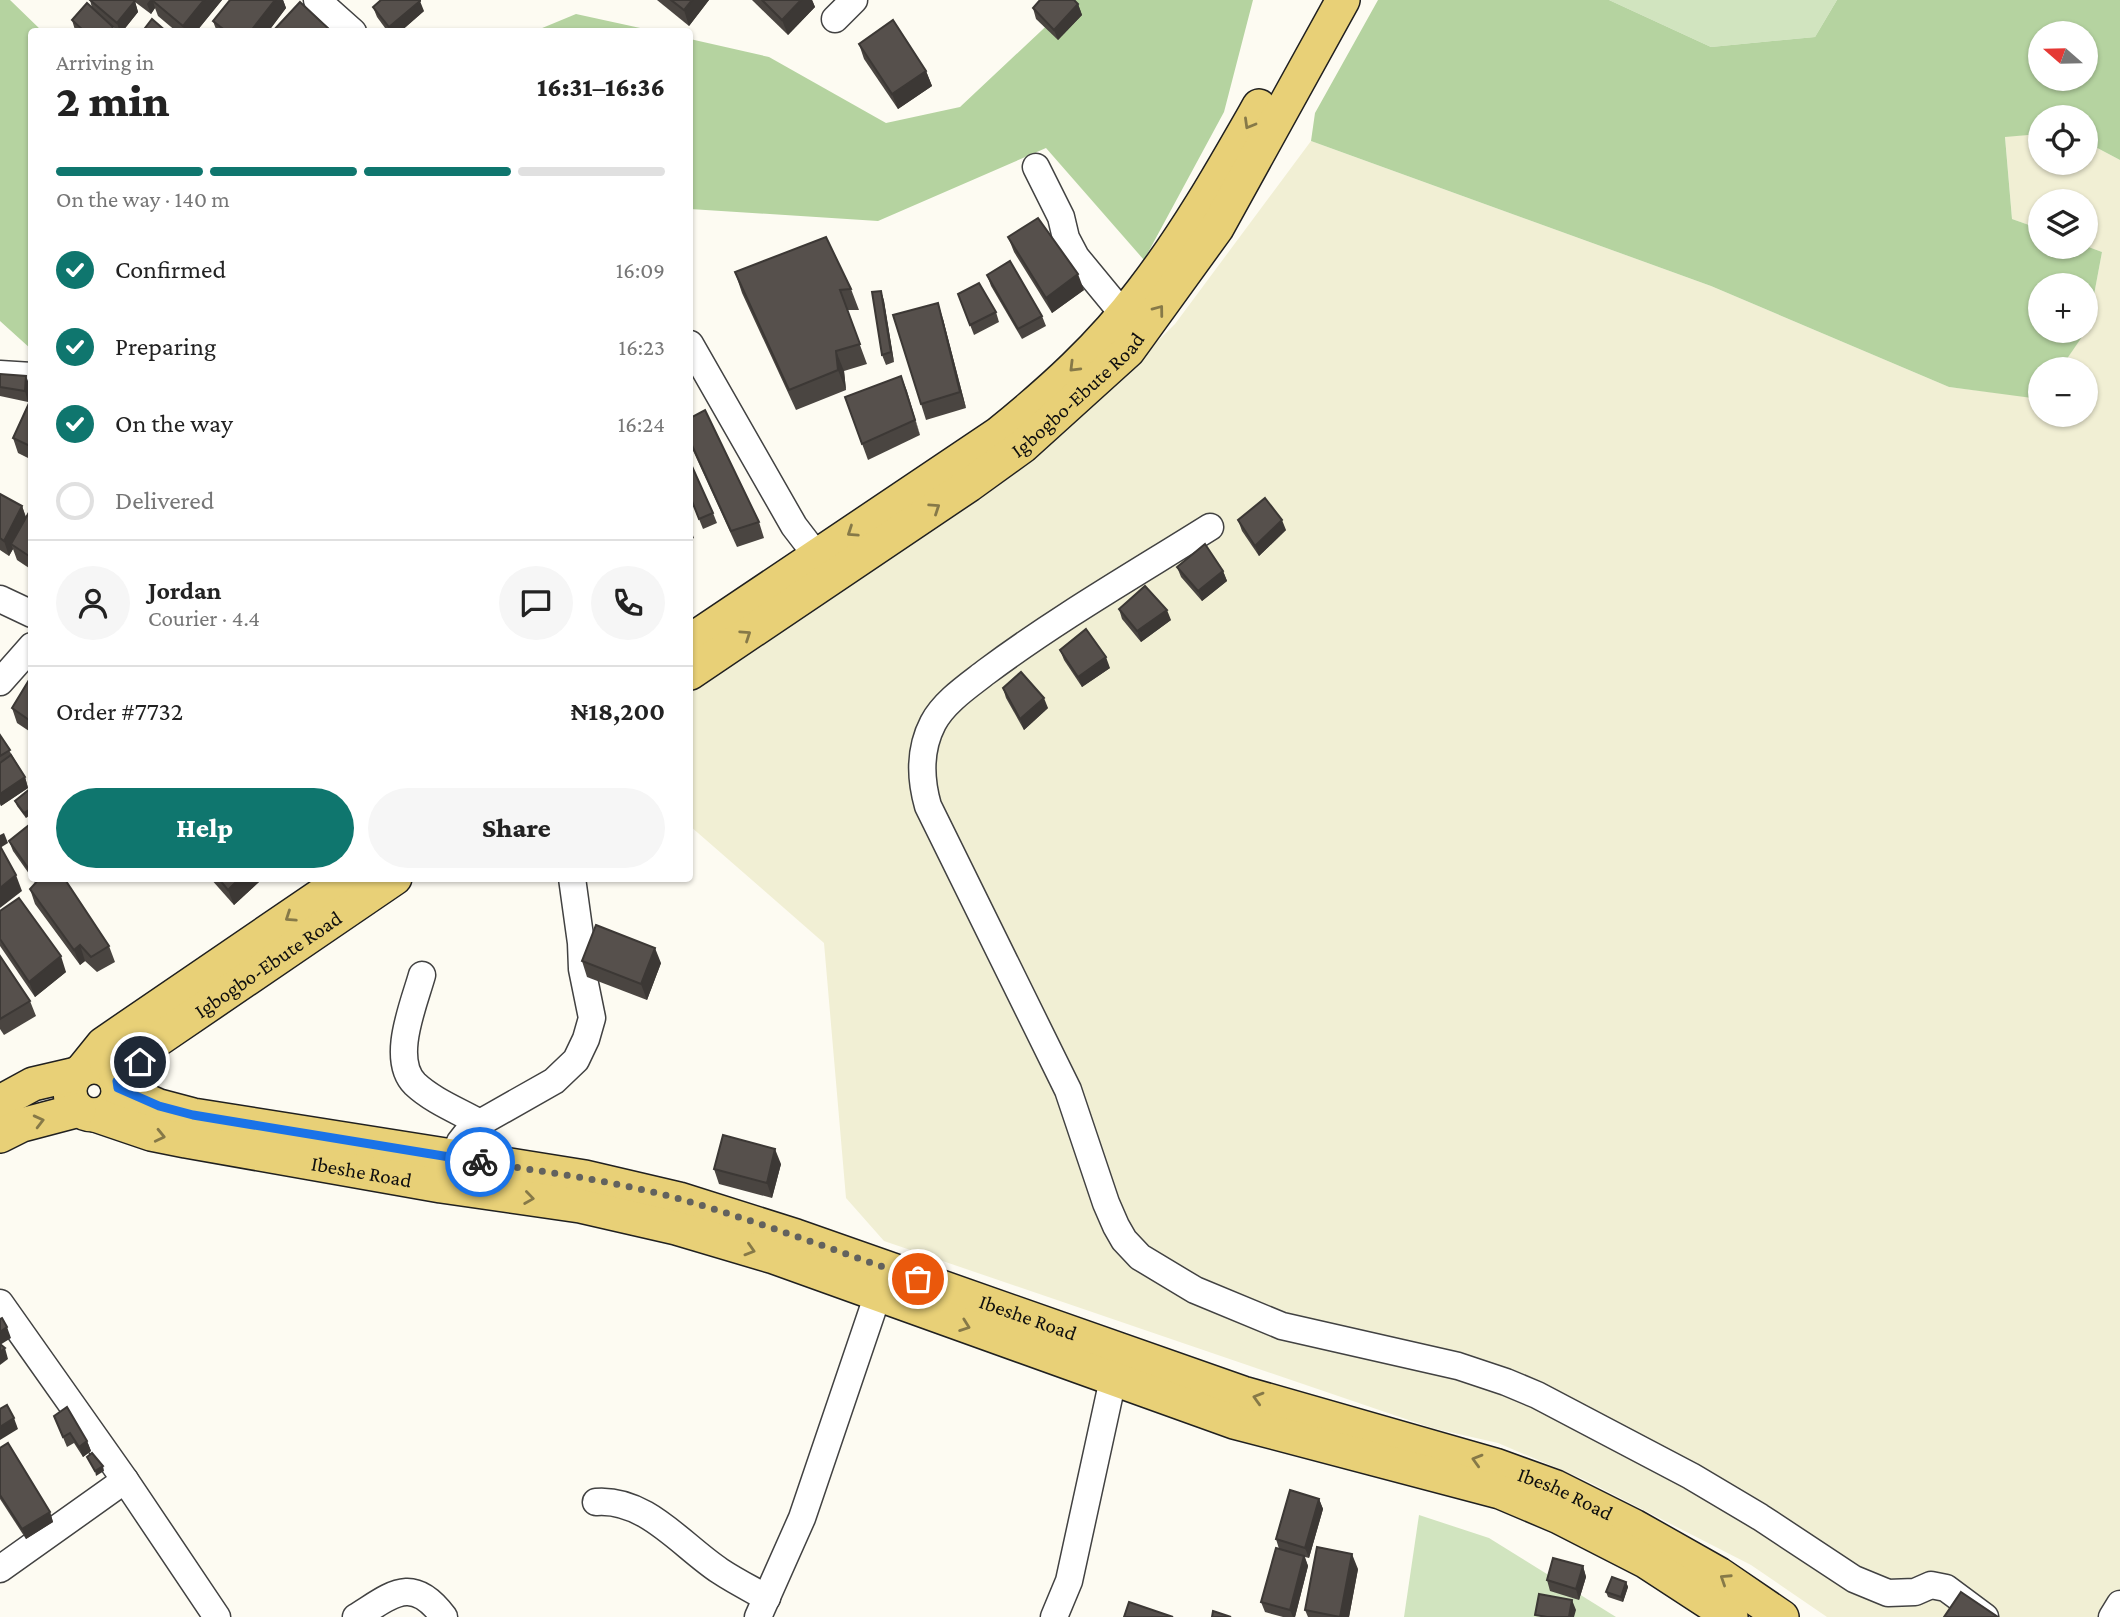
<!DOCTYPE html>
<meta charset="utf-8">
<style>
:root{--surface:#fff;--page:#f6f6f6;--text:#222;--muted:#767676;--line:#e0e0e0;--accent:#0f766e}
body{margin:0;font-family:"Crimson Pro",serif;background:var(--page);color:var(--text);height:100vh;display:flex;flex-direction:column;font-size:26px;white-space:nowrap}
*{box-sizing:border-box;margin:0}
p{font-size:23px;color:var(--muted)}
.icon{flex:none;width:38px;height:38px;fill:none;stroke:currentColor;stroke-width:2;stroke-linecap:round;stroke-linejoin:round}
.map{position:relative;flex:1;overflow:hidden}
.side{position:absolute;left:28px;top:28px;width:665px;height:854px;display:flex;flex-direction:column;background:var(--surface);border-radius:7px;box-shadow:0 2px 5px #0004}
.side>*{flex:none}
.needle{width:46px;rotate:290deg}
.buttons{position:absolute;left:2028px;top:21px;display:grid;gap:14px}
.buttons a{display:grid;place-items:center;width:70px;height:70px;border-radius:50%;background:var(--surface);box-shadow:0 2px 5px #0004;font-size:35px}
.pin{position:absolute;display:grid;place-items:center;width:60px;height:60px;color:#fff;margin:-30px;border:4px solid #fff;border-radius:50%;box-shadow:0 2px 7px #0007}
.courier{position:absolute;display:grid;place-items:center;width:70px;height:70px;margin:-35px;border:5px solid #1a73e8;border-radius:50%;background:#fff;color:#222;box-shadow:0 2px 9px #0007}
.summary em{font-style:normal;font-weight:800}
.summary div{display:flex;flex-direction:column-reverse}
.summary{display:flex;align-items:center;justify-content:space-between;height:119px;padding:0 28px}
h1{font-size:46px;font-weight:800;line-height:52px}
.bar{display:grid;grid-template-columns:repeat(4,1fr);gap:10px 7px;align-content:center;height:84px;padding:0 28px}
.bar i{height:9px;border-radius:5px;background:var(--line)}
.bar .selected{background:var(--accent)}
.bar p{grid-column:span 4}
.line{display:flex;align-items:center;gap:18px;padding:0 28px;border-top:2px solid var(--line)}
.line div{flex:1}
.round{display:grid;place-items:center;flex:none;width:74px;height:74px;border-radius:37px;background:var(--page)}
ol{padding:0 28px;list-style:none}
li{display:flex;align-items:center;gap:21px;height:77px}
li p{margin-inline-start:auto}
li .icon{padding:7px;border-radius:50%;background:var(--accent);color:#fff;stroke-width:4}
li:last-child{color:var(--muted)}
li i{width:38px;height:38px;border:4px solid var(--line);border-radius:50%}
.cta{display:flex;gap:14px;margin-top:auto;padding:14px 28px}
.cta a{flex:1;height:80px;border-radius:42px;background:var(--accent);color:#fff;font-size:28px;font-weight:800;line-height:80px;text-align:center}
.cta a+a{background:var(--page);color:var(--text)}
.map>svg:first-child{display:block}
.farmland{fill:#f1efd4}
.green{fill:#d1e4bf}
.forest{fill:#b5d3a0;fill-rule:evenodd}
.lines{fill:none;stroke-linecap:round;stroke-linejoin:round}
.minor-casing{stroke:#424242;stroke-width:29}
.major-casing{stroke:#202020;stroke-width:36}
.minor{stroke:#fff;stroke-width:26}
.major{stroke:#e8d077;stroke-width:33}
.wall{fill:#4a4541}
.shaded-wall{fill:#3c3835}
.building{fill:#56504c;stroke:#3c3835;stroke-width:2}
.oneway{stroke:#867948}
.done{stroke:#62625e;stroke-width:7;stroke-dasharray:0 12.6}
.route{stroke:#1a73e8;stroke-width:9}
.labels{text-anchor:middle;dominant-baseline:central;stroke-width:7;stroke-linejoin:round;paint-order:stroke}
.street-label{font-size:21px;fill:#0f0f0f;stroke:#fff}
</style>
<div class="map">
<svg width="2120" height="1617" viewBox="0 0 2120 1617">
<rect width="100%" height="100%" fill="#fdfbf2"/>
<path class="farmland" d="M2040 134V163H2086V142L2120 160V1617H1827L1751 1565 1585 1480 1498 1443 1432 1428 884 1241 846 1198 824 943 690 826V689L1110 388 1175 324 1311 141 1711 286 1949 387 2040 398V415H2086V369H2060L2088 327 2102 252 2086 246V201H2040V229L2012 219 2005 136Z"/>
<g class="green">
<path d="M1609 0H1837L1815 37 1711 47Z"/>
<path d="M1419 1515 1489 1538 1616 1617H1404Z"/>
</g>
<g class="forest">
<path d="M0 0H10L42 31 32 32 31 349 0 321Z"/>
<path d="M1074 0H1253L1224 112 1144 260 1046 148 878 221 690 209V39L769 57 886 123 960 107Z"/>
<path d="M1378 0H1609L1711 47 1815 37 1837 0H2120V160L2086 142V117H2040V134L2005 137 2012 219 2040 229V247L2086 246 2102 252 2088 327 2086 331V285H2040V331H2086L2060 369H2040V399L1949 387 1711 286 1311 141 1315 113ZM2040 33H2086V79H2040Z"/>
<path d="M576 14 654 31H535Z"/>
</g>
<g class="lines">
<g class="minor-casing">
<g id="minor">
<path d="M317 0 353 32"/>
<path d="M835 19 854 0"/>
<path d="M1036 167 1061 217 1066 238 1076 257 1123 314"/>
<path d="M690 344 794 526 817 556"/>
<path d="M0 374 32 376"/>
<path d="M1210 527C1135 574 1057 619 986 672 968 686 944 702 933 723 919 750 920 778 928 806L1068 1090 1106 1203 1116 1226 1124 1240 1140 1257 1195 1290 1282 1326 1458 1366 1506 1382 1537 1395 1691 1476 1760 1517 1854 1579 1888 1593 1915 1592 1931 1585 1946 1588 1985 1617"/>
<path d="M0 599 32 614"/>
<path d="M0 682 32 646"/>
<path d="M422 975C414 1004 390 1059 415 1084 433 1101 459 1111 480 1123"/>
<path d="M453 1158 460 1142 471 1128 554 1081 576 1060 586 1039 592 1018 582 969 581 943 572 878"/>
<path d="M0 1303 125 1480 217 1617"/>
<path d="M596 1502C646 1498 682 1546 720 1571 735 1581 751 1589 767 1598"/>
<path d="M0 1569 125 1480"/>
<path d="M356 1617C392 1595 412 1574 444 1617"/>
<path d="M758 1617 802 1518 878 1294"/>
<path d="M1054 1617 1069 1581 1113 1379"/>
<path d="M2112 1617 2120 1604"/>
</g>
</g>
<g class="major-casing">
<g id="major">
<path d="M690 641 998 434C1051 391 1101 346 1142 291 1187 233 1223 169 1259 106"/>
<path id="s1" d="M690 673 969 485 1023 446 1128 351 1217 228 1343 0"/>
<circle cx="94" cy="1091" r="24"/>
<path d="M82 1070 103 1044 346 878"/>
<path id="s2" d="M116 1081 132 1074 156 1041 395 878"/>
<path id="s3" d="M118 1088 159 1106 193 1115 585 1177 679 1199 796 1236 1243 1393 1495 1465 1556 1487 1634 1526 1719 1574 1782 1617"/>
<path d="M0 1102 33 1084 76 1074"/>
<path id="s4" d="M95 1115 151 1134 186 1141 441 1186 580 1206 676 1228 774 1257 1234 1422 1500 1492 1559 1517 1645 1561 1731 1617"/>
<path d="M0 1136 22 1125 79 1110"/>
</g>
</g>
<use href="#minor" class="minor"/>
<use href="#major" class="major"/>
</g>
<g class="wall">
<path d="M90 0H222L196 32H177L158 16 155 8 151 14 135 2 138 12 122 32H119L112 26 115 32H77L75 30 72 20 92 8Z"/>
<path d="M230 0H283L286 8 268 32H217L213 21Z"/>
<path d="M657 0H709L689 26Z"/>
<path d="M752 0H812L815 7 788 35Z"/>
<path d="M1078 4 1082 15 1058 40 1036 19 1033 8Z"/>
<path d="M373 7 424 11 400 32H388L377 17Z"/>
<path d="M859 44 926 71 932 86 898 109 864 59Z"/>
<path d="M1008 237 1084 290 1052 313 1014 252Z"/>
<path d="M735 272 851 289 859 310H847L867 364 844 371 846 390 796 410 742 293Z"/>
<path d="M987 275 1042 316 1046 326 1022 339 991 286Z"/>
<path d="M881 291 884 301 894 362 886 365 882 355Z"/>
<path d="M958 294 996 312 999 322 974 335Z"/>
<path d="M943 319 966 408 926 420 921 404Z"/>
<path d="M0 374 30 386 28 402 0 396Z"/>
<path d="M901 376 920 435 868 460 845 397Z"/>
<path d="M32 401V460L18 453 13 438Z"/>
<path d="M690 418 759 522 764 538 737 547 690 444Z"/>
<path d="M0 494 22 506 26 517 32 507V570L17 560 13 549 9 556 0 550Z"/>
<path d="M690 497 713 513 717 523 703 529Z"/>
<path d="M1238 520 1286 530 1259 556 1242 531Z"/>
<path d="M690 527 694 538 690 540Z"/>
<path d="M1177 567 1223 571 1227 581 1202 601 1181 577Z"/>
<path d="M1119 609 1171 620 1141 642 1122 619Z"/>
<path d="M1060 650 1110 668 1082 687 1064 660Z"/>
<path d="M32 675V733L17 723 12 708Z"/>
<path d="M1003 688 1048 708 1024 730 1006 698Z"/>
<path d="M0 735 25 777 28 788 1 806 0 804Z"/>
<path d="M31 788 26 818 17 806 15 801Z"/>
<path d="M32 830V878L13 851 9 841Z"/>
<path d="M32 878H64L109 946 115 962 97 972 85 961 80 965 35 904 30 889 38 880 35 883Z"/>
<path d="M210 878H257L259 882 234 905Z"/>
<path d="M0 911 66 972 35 997 0 946Z"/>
<path d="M0 956 30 1001 36 1016 4 1035 0 1029Z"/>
<path d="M582 961 661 963 647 1000 587 977Z"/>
<path d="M781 1164 772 1198 719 1184 714 1169Z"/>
<path d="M54 1416 87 1441 91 1451 83 1457 74 1443 67 1447Z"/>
<path d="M0 1448 50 1512 53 1522 26 1539 0 1499Z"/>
<path d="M1319 1499 1323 1509 1309 1558 1305 1557 1308 1566 1295 1617H1283L1265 1612 1261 1602 1279 1549 1276 1539Z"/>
<path d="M1583 1566 1586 1577 1579 1600 1550 1591 1547 1580Z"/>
<path d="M1358 1569 1349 1617H1308L1305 1610Z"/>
<path d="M1626 1582 1628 1587 1623 1602 1608 1597 1606 1592Z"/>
</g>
<g class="shaded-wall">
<path d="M150 0H161L153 1 155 8 151 14 147 4Z"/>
<path d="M204 0H222L196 32H185L183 26Z"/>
<path d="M275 0H283L286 8 268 32H250Z"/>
<path d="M692 0H709L689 26 684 10Z"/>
<path d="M801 0H812L815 7 788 35 782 20Z"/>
<path d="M135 1 138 12 122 32H120L117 23Z"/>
<path d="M420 1 424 11 400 32H391L389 27Z"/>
<path d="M1078 4 1082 15 1058 40 1054 30Z"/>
<path d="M926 71 932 86 898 109 892 94Z"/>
<path d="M1078 274 1084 290 1052 313 1046 298Z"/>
<path d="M881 291 884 301 894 362 891 352Z"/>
<path d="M938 303 943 319 966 408 960 392Z"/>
<path d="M836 351 844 371 846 390 838 370Z"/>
<path d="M26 376 30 386 28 402 25 391Z"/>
<path d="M901 376 907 391 920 435 915 420Z"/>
<path d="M22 506 27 521 11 544 13 549 9 556 4 541Z"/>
<path d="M1282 520 1286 530 1259 556 1255 546Z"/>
<path d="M1223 571 1227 581 1202 601 1198 591Z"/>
<path d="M1167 610 1171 620 1141 642 1137 631Z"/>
<path d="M1106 657 1110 668 1082 687 1078 677Z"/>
<path d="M1044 698 1048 708 1024 730 1020 719Z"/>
<path d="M25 777 28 788 1 806 0 802V794Z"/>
<path d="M32 808V814L26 818 24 813Z"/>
<path d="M4 833 8 843 0 848V835Z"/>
<path d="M16 875 22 891 0 908V888Z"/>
<path d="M240 878H257L259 882 234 905 228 890Z"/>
<path d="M80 945 85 961 80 965 74 950Z"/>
<path d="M655 948 661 963 647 1000 641 984Z"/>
<path d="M61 956 66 972 35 997 29 982Z"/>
<path d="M775 1149 781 1164 772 1198 767 1183Z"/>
<path d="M7 1327 11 1338 0 1345V1332Z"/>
<path d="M5 1348 8 1359 0 1365V1352Z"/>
<path d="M14 1418 18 1429 0 1440V1427Z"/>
<path d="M87 1441 91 1451 83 1457 79 1447Z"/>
<path d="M103 1466 104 1471 96 1476 95 1471Z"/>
<path d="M1319 1499 1323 1509 1309 1558 1305 1548Z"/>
<path d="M50 1512 53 1522 26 1539 22 1529Z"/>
<path d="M1352 1554 1358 1569 1349 1617H1340Z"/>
<path d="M1304 1556 1308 1566 1295 1617H1293L1290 1610Z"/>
<path d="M1583 1566 1586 1577 1579 1600 1576 1589Z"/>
<path d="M1626 1582 1628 1587 1623 1602 1621 1597Z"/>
<path d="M1572 1600 1576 1610 1574 1617H1569Z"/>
</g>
<g class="building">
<path d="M90 0H133L135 1 117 23Z"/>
<path d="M154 0H204L183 26 153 1Z"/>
<path d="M230 0H275L250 32H227L213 21Z"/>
<path d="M381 0H420V1L389 27 373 7Z"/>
<path d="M671 0H692L684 10Z"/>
<path d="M762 0H801L782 20Z"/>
<path d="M1040 0H1074L1078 4 1054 30 1033 8Z"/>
<path d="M300 2 331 31 330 32H272Z"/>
<path d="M87 3 113 27 110 32H85L72 20Z"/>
<path d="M152 19 167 32H142Z"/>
<path d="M893 20 926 71 892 94 859 44Z"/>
<path d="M1038 218 1078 274 1046 298 1008 237Z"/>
<path d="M826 237 851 289 840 290 860 344 836 351 838 370 789 390 735 272Z"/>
<path d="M1010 261 1042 316 1018 329 987 275Z"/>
<path d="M979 283 996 312 970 325 958 294Z"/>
<path d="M881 291 891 352 882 355 872 292Z"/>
<path d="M938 303 960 392 921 404 893 315Z"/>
<path d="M0 374 26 376 25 391 0 387Z"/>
<path d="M901 376 915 420 862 444 845 397Z"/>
<path d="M30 401H32V447L13 438Z"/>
<path d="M705 410 759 522 731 531 690 441V418Z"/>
<path d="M690 462 713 513 699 519 690 496Z"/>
<path d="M0 494 22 506 4 541 0 538Z"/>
<path d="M1265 498 1282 520 1255 546 1238 520Z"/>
<path d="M32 507V558L11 544Z"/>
<path d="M1205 544 1223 571 1198 591 1177 567Z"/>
<path d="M1145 586 1167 610 1137 631 1119 609Z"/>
<path d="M1086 629 1106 657 1078 677 1060 650Z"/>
<path d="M1021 672 1044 698 1020 719 1003 688Z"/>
<path d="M32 675V722L12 708Z"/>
<path d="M0 735 10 750 0 756Z"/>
<path d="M11 755 25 777 0 794V763Z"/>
<path d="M31 788 32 808 24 813 15 801Z"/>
<path d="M29 825 32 830 31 872 9 841Z"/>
<path d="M0 846 16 875 0 888Z"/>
<path d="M40 878H64L109 946 91 957 80 945 74 950 30 889Z"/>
<path d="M218 878H240L228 890Z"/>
<path d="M19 898 61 956 29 982 0 939V911Z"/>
<path d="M596 925 655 948 641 984 582 961Z"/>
<path d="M0 956 30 1001 0 1019Z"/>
<path d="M723 1135 775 1149 767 1183 714 1169Z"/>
<path d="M2 1318 7 1327 0 1332V1319Z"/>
<path d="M0 1344 5 1348 0 1352Z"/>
<path d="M7 1405 14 1418 0 1427V1409Z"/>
<path d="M67 1407 87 1441 79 1447 70 1433 63 1437 54 1416Z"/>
<path d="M8 1443 50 1512 22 1529 0 1495V1448Z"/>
<path d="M92 1453 103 1466 95 1471 87 1457Z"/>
<path d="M1290 1490 1319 1499 1305 1548 1276 1539Z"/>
<path d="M1317 1547 1352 1554 1340 1617 1305 1610Z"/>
<path d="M1276 1548 1304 1556 1290 1610 1261 1602Z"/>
<path d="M1553 1558 1583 1566 1576 1589 1547 1580Z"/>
<path d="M1612 1577 1626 1582 1621 1597 1606 1592Z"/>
<path d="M1961 1592 1998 1617H1944Z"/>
<path d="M1539 1594 1572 1600 1569 1617H1547L1535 1615Z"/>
<path d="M1129 1602 1173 1617H1124Z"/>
<path d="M1213 1611 1231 1617H1212Z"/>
</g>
<defs><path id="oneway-chevron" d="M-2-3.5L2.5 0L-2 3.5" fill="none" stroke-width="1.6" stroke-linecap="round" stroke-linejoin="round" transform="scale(1.75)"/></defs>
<g class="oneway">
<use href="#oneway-chevron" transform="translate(1249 124) rotate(120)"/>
<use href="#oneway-chevron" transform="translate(1159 310) rotate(-53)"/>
<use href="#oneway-chevron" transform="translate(1074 367) rotate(135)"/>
<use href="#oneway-chevron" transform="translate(935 508) rotate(-34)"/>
<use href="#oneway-chevron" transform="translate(852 532) rotate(146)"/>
<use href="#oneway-chevron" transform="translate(746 635) rotate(-34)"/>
<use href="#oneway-chevron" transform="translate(290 917) rotate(146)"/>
<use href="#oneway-chevron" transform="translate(39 1121) rotate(-14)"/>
<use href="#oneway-chevron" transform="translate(160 1136) rotate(13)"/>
<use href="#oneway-chevron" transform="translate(529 1198) rotate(8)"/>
<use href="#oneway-chevron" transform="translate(750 1250) rotate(17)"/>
<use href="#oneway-chevron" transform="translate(965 1326) rotate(20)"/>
<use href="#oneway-chevron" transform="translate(1258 1398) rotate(-164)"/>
<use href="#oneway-chevron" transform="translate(1477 1460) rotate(-164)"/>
<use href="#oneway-chevron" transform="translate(1725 1579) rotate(-147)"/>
</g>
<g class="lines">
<path class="done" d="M480 1162C547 1172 614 1181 680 1199 760 1222 839 1252 918 1279"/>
<path class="route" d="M140 1062 132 1074 117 1081 118 1088 159 1106 193 1115 480 1162"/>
</g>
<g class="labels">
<g class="street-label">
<text stroke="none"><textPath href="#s1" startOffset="478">Igbogbo-Ebute Road</textPath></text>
<text stroke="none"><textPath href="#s2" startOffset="194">Igbogbo-Ebute Road</textPath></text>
<text stroke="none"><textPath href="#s4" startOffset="273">Ibeshe Road</textPath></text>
<text stroke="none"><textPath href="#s3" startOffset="942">Ibeshe Road</textPath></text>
<text stroke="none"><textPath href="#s3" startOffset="1508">Ibeshe Road</textPath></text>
</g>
</g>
</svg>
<div class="buttons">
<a><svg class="needle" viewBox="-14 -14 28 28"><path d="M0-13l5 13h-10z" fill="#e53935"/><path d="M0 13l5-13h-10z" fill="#767676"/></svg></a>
<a><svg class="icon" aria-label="locate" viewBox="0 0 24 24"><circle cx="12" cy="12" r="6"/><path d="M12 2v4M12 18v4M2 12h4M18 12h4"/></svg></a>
<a><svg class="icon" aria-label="layers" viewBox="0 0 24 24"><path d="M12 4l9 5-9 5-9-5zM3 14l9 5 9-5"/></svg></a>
<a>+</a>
<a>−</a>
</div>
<div class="pin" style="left:918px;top:1279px;background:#ea580c"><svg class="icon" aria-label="bag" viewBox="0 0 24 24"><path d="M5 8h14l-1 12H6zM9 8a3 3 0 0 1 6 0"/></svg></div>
<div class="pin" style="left:140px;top:1062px;background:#1f2937"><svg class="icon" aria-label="home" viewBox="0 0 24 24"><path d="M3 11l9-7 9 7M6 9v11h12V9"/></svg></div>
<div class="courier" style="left:480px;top:1162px"><svg class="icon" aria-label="bike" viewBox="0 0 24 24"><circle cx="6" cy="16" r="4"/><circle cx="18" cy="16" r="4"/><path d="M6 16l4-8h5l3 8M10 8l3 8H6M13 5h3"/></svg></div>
<section class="side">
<div class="summary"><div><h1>2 min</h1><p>Arriving in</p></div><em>16:31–16:36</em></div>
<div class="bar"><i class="selected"></i><i class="selected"></i><i class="selected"></i><i></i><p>On the way · 140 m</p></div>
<ol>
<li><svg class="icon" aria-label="check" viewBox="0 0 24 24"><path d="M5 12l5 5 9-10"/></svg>Confirmed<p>16:09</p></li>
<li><svg class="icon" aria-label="check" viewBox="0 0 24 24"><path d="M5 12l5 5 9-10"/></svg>Preparing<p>16:23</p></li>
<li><svg class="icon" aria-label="check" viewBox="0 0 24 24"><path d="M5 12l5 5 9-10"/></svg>On the way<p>16:24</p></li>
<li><i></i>Delivered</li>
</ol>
<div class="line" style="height:126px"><a class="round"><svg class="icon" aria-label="person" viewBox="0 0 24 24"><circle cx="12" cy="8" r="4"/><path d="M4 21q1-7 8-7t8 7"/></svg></a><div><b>Jordan</b><p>Courier · 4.4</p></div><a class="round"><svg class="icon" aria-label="chat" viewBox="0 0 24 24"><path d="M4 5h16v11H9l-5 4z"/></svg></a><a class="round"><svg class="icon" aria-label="phone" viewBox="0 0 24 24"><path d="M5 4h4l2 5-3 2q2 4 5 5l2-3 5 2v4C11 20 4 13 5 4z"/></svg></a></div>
<div class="line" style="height:91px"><div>Order #7732</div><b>₦18,200</b></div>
<div class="cta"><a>Help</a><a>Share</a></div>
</section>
</div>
